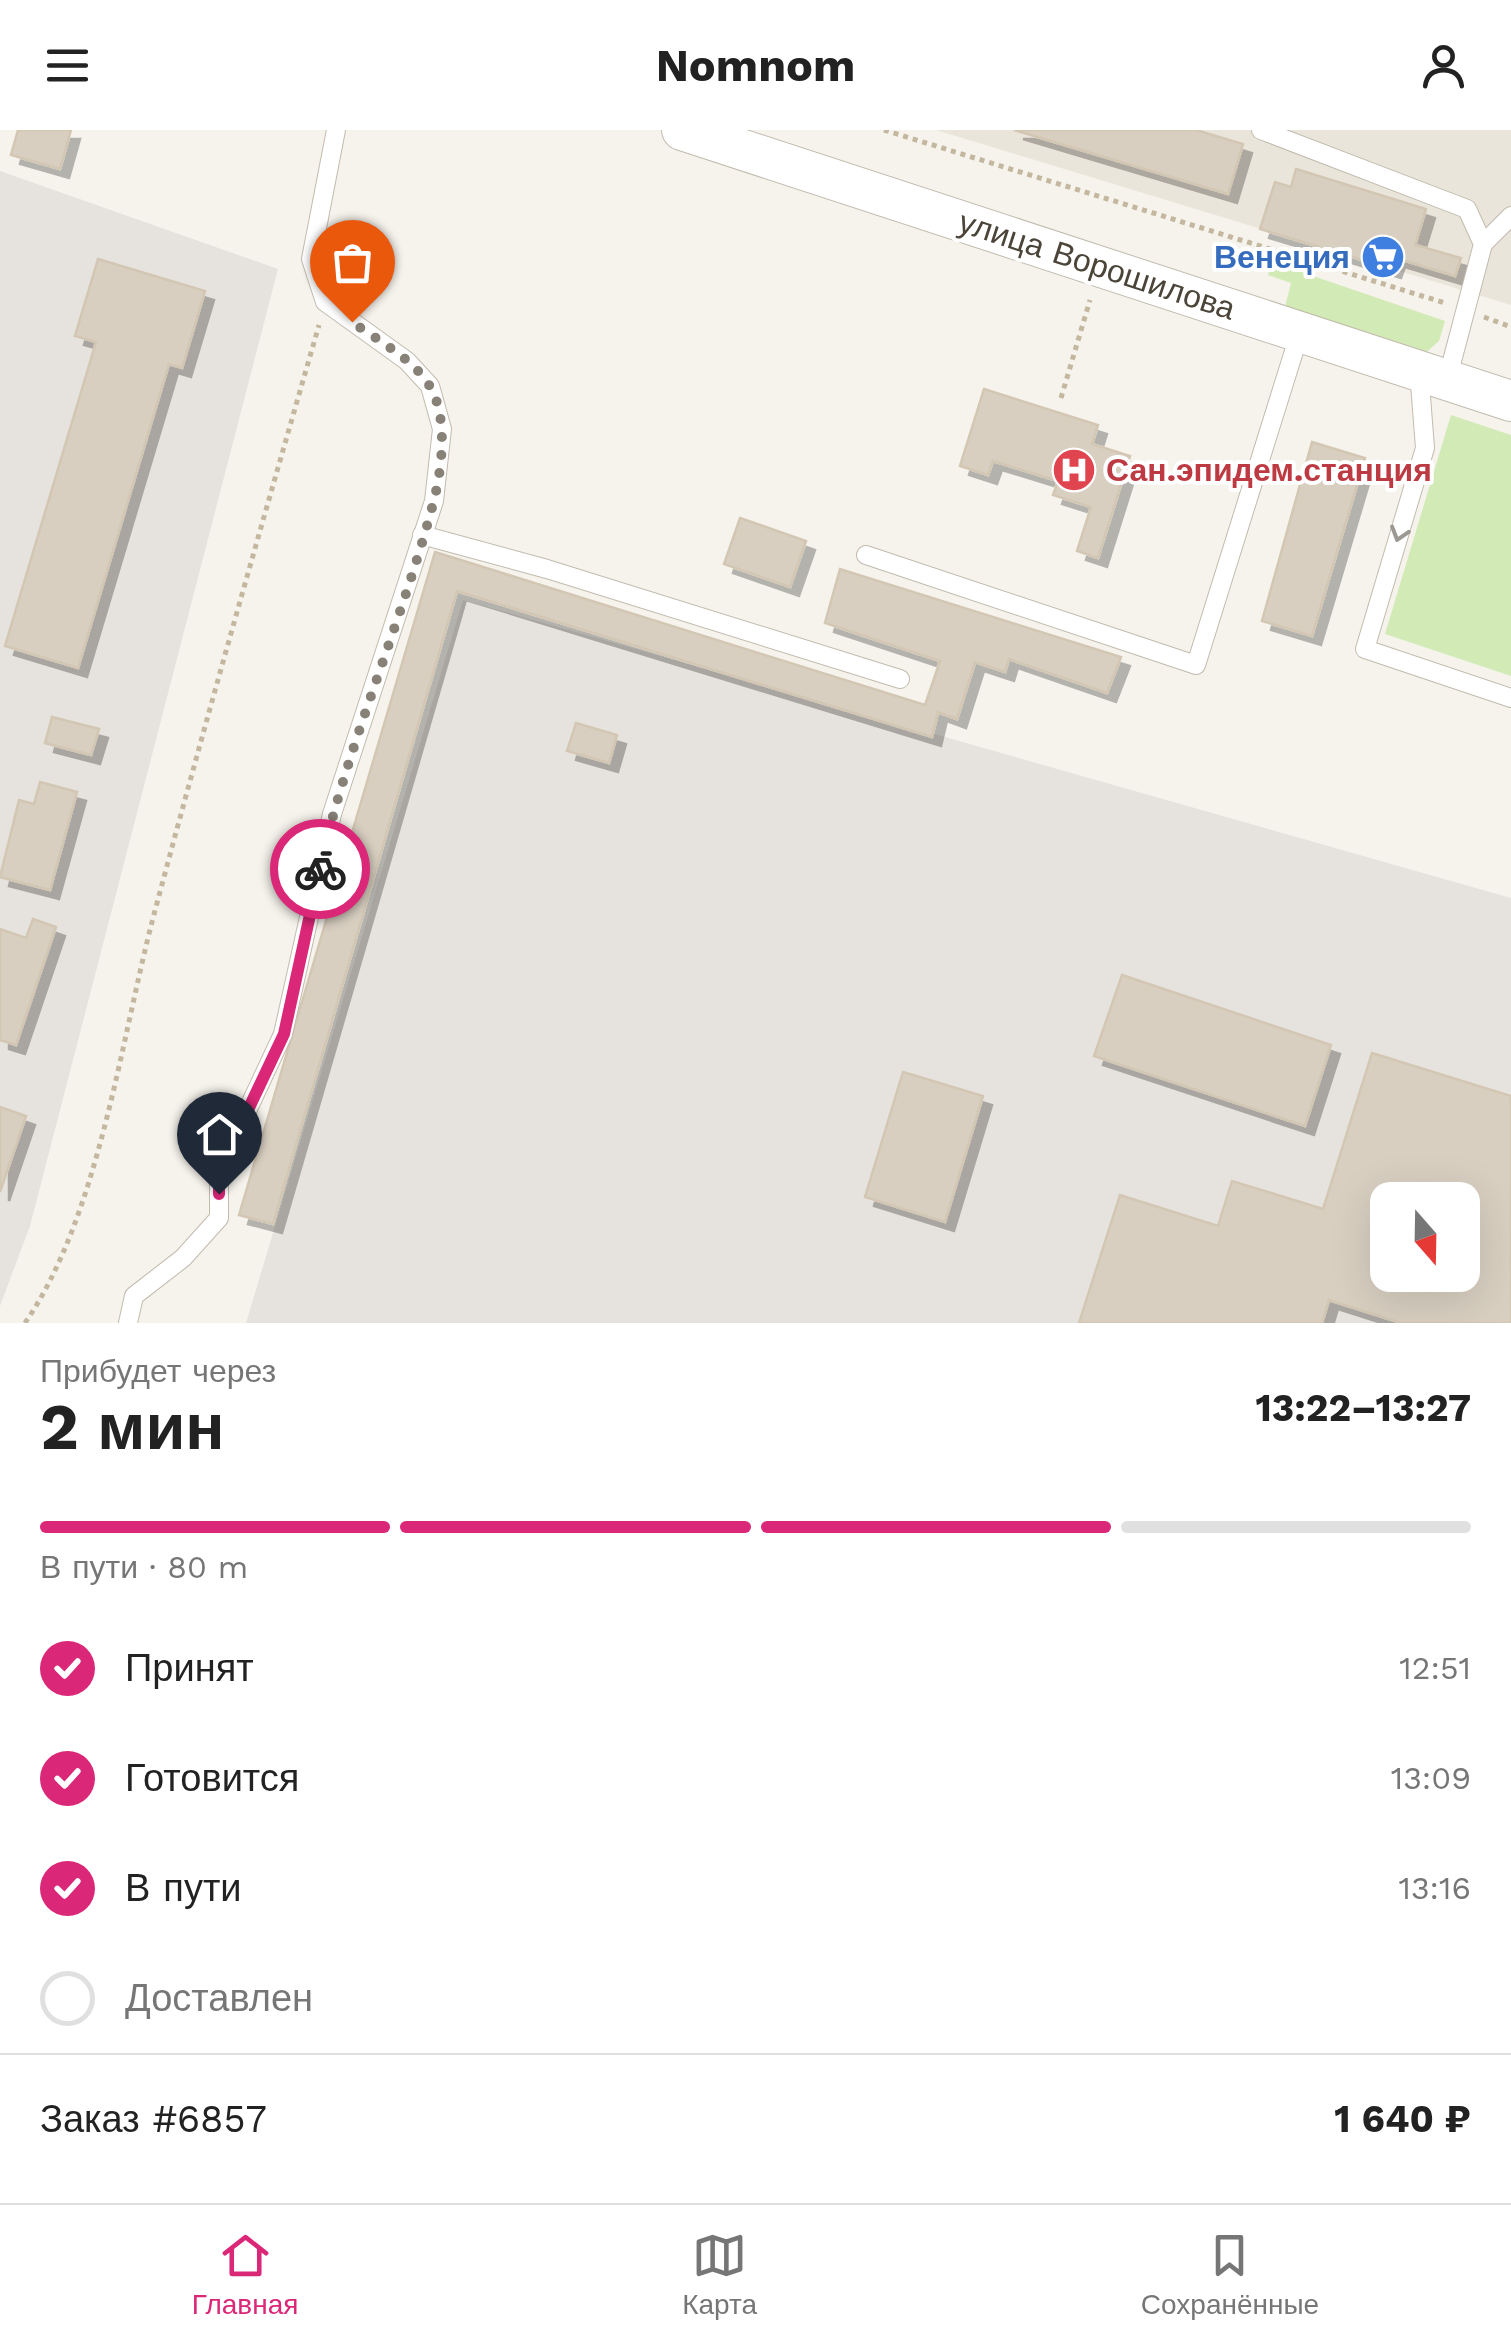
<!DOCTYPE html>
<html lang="ru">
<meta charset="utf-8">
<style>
:root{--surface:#fff;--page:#f2f2f2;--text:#222;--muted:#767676;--line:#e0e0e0;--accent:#db2777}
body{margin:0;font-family:"Work Sans",sans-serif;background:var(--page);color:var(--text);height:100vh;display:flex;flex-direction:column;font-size:38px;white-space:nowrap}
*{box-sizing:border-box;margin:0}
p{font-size:32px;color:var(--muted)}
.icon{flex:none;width:55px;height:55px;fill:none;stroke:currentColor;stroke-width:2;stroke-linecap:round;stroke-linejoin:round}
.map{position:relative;height:1193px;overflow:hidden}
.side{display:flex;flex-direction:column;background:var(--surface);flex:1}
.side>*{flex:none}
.needle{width:65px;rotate:160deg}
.fabs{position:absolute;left:1370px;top:1052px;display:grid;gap:20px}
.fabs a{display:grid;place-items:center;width:110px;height:110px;border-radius:20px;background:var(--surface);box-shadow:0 10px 40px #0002;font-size:50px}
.pin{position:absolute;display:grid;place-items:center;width:85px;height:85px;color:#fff;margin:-102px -42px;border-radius:50% 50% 50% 0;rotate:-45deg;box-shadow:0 0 10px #0007}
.pin .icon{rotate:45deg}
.courier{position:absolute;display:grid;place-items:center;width:100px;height:100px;margin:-50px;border:8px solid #db2777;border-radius:50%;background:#fff;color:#222;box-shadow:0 2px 12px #0007}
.headline em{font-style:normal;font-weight:700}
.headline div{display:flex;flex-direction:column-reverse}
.headline{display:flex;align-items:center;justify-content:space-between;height:170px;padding:0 40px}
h1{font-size:65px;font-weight:700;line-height:75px}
.bar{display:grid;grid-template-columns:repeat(4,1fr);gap:15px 10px;align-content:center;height:120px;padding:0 40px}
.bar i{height:12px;border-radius:8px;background:var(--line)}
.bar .on{background:var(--accent)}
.bar p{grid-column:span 4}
.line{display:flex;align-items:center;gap:25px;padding:0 40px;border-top:2px solid var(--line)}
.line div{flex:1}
ol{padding:0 40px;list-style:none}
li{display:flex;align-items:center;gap:30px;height:110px}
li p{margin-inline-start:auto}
li .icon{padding:10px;border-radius:50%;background:var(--accent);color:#fff;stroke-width:4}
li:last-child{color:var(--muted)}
li i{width:55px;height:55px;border:5px solid var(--line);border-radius:50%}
header{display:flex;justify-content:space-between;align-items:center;height:130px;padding:0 40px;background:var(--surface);font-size:45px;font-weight:700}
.tabs{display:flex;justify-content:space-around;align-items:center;height:140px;border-top:2px solid var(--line);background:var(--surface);font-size:28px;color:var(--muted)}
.tabs a{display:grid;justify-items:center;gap:5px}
.tabs .on{color:var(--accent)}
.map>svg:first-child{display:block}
.residential{fill:#eae5da}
.industrial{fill:#e6e2dd;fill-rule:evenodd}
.green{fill:#d2eab5}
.building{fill:#d8cfc1;stroke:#d3c7b4;stroke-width:2.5;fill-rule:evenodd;filter:url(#shadow)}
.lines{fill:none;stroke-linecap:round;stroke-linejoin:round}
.service-casing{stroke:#c2bbae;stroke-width:20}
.tertiary-casing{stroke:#c2bbae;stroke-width:42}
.path{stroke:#c4b79f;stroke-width:5;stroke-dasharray:5 5;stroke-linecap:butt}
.service{stroke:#fff;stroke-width:18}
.tertiary{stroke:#fff;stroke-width:40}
.oneway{stroke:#9c9892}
.done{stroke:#878178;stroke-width:10;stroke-dasharray:0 18}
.route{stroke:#db2777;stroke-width:12}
.labels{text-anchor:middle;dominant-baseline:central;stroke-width:8;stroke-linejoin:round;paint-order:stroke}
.shop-label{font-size:32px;font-weight:bold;fill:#366cbe;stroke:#fff;text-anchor:end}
.street-label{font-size:32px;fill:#4b4439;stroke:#fff}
.health-label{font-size:32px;font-weight:bold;fill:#be3a42;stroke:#fff;text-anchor:start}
</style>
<header><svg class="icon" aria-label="menu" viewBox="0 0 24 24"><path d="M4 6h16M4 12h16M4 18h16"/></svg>Nomnom<svg class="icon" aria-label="person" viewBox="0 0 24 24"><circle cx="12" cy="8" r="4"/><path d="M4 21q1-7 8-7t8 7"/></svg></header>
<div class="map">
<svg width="1511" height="1193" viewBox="0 0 1511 1193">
<defs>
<filter id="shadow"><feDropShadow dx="9" dy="9" stdDeviation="0" flood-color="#0004"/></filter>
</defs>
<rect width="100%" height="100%" fill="#f6f3ec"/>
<path class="residential" d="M936 0H1511V175Z"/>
<g class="industrial">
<path d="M0 41 278 139 30 1096 0 1176Z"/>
<path d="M463 470 1511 768V1193H246ZM1388 1070H1462V1145H1388Z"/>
</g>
<g class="green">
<path d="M1272 132 1445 191 1439 211 1422 226 1285 177 1291 153 1268 145Z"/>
<path d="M1451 285 1511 305V546L1385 504Z"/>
</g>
<g class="building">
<path d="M18 0H71L60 39 11 25Z"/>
<path d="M1014 0H1196L1243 14 1228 64Z"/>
<path d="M1296 39 1426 79 1415 115 1461 128 1455 146 1396 128 1392 139 1260 99 1275 52 1291 57Z"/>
<path d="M98 129 205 161 182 238 169 234 78 538 5 516 96 212 75 206Z"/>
<path d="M984 259 1098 295 1092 314 1130 326 1098 428 1077 421 1091 377 1053 365 1058 351 993 331 988 345 960 336Z"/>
<path d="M1312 312 1365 328 1312 506 1262 491Z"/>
<path d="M740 388 806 411 790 457 724 434Z"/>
<path d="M435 422 925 575 940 531 825 493 840 439 1121 527 1107 563 1009 529 1005 542 975 532 957 589 938 582 932 607 457 461 273 1094 239 1085Z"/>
<path d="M52 587 99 599 91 625 45 613Z"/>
<path d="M576 593 617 605 609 633 567 621Z"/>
<path d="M40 652 77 662 50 760 0 747 19 670 34 674Z"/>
<path d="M33 789 56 797 16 915 0 910V799L26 808Z"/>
<path d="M1122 845 1331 915 1305 996 1094 926Z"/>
<path d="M1372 923 1511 966V1193H1401L1329 1170 1322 1193H1079L1120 1065 1218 1096 1232 1051 1323 1079ZM1388 1070H1462V1145H1388Z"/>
<path d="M903 942 983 966 945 1092 865 1067Z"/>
<path d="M0 977 26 986 0 1062Z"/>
</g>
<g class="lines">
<g class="service-casing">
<g id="service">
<path d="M1261 0 1467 79 1483 114 1447 250"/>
<path d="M1483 114 1511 86"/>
<path d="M1419 241 1425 318 1365 519 1511 568"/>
<path d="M422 405 547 439 900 549"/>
<path d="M866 425 1196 535 1300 202"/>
<path d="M128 1193 134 1166 183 1128 219 1088V1041L283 904 332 684 434 371 442 299 430 256 407 231 325 172 311 129 336 0"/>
</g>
</g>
<g class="tertiary-casing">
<path id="tertiary" d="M682 0 1511 271"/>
</g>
<g class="path">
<path d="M884 0 1445 173"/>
<path d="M1484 187 1511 197"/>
<path d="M1061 268 1090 170"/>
<path d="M25 1193C98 1087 120 916 152 792 205 592 262 393 319 195"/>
</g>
<use href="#service" class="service"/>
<use href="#tertiary" class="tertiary"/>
</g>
<defs><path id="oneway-chevron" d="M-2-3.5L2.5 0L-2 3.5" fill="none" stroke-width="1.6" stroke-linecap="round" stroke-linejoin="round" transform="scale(2.5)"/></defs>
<use class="oneway" href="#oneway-chevron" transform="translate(1399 404) rotate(107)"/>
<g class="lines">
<path class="done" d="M320 739C347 615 400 498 433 374 442 340 449 286 429 255 412 228 377 210 352 192"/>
<path class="route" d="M219 1064V1041L284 904 320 739"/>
</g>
<defs>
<g id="supermarket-disc" transform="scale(2.25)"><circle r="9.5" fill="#3f7fe0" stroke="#fff"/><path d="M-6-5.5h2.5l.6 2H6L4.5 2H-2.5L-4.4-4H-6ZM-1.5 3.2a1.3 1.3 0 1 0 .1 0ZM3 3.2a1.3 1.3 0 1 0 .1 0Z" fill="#fff"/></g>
<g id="hospital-disc" transform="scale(2.25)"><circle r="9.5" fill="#e0444e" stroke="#fff"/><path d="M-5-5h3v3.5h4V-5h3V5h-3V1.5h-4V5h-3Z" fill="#fff"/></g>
</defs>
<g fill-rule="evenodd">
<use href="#supermarket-disc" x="1383" y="127"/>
<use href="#hospital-disc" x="1074" y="340"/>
</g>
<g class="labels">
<g class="shop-label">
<text x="1350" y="127">Венеция</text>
</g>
<g class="street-label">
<text transform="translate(1097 135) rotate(18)">улица Ворошилова</text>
</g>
<g class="health-label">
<text x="1106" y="340">Сан.эпидем.станция</text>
</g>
</g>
</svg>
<div class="fabs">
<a><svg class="needle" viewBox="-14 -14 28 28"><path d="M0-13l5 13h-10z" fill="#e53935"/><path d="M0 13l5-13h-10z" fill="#767676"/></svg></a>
</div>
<div class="pin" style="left:352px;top:192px;background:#ea580c"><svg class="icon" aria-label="bag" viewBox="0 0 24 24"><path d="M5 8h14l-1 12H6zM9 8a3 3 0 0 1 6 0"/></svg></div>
<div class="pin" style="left:219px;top:1064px;background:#1f2937"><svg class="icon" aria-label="home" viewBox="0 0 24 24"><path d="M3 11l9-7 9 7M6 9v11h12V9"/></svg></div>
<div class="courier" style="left:320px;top:739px"><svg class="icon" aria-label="bike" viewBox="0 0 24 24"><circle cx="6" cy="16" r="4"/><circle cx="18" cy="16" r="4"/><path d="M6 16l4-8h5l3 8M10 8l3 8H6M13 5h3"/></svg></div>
</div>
<section class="side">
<div class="headline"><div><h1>2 мин</h1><p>Прибудет через</p></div><em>13:22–13:27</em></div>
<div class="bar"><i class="on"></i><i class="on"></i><i class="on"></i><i></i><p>В пути · 80 m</p></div>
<ol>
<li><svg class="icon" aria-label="check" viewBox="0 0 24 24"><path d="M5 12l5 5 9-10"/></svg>Принят<p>12:51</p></li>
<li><svg class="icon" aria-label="check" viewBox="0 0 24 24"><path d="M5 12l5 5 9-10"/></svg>Готовится<p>13:09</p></li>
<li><svg class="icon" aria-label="check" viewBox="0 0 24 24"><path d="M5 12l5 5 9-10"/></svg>В пути<p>13:16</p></li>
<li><i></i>Доставлен</li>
</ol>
<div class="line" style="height:130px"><div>Заказ #6857</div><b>1 640 ₽</b></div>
</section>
<nav class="tabs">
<a class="on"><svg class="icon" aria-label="home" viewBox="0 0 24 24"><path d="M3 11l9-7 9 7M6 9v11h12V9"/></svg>Главная</a>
<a><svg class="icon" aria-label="map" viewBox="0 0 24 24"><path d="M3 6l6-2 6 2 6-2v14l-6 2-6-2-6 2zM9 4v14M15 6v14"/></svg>Карта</a>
<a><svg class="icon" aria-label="saved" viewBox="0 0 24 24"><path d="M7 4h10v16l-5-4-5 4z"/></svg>Сохранённые</a>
</nav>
